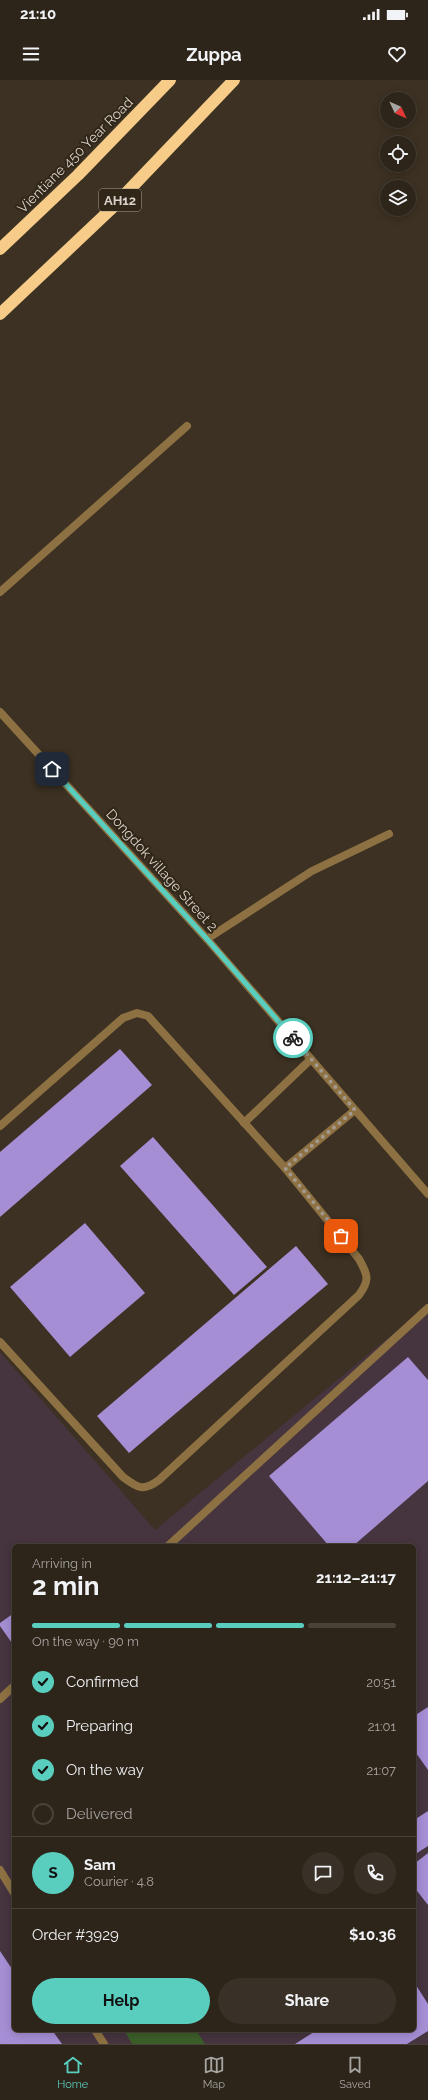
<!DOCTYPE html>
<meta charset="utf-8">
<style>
:root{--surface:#2d251a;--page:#393127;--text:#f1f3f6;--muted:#a7a5a2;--line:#484239;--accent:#59cebe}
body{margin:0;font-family:Raleway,sans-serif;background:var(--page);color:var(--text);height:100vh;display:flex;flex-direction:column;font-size:15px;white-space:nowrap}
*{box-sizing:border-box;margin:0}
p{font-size:13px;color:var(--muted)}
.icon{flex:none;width:22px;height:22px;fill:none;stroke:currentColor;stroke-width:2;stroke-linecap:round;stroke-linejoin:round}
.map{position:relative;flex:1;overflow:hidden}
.panel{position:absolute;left:12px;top:1464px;width:404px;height:488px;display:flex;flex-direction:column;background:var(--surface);border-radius:6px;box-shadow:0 2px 10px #0003,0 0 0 1px var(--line)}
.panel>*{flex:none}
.needle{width:26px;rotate:134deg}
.fabs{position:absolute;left:380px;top:12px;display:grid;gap:8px}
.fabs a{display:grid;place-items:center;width:36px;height:36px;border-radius:50%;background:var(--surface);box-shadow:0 2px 10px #0003,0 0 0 1px var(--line);font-size:20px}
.pin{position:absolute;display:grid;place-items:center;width:34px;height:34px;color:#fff;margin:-17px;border-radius:8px;box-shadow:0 2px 6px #0006}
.courier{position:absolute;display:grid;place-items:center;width:40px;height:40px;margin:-20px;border:3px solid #59cebe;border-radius:50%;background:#fff;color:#222;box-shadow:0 1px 5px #0007}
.head em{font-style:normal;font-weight:700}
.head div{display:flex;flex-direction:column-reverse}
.head{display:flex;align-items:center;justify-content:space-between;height:68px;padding:0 20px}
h1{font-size:26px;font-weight:700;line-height:30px}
.bar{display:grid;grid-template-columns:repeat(4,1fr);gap:6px 4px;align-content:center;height:48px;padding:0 20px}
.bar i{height:5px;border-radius:3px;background:var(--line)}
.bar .selected{background:var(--accent)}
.bar p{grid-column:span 4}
.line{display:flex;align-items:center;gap:10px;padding:0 20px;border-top:1px solid var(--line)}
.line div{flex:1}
.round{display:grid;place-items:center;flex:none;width:42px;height:42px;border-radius:21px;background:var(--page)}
ol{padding:0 20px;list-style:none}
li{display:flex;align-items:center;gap:12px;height:44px}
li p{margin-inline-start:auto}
li .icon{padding:4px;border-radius:50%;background:var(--accent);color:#111;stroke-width:4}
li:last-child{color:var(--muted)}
li i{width:22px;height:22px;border:2px solid var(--line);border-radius:50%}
.cta{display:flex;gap:8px;margin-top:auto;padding:8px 20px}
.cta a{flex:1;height:46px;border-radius:24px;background:var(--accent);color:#111;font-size:16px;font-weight:700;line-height:46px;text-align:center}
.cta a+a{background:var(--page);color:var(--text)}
.status{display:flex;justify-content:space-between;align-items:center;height:28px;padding:0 20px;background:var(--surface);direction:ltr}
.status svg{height:11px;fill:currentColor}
header{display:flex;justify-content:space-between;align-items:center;height:52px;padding:0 20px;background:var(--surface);font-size:18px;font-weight:700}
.menu{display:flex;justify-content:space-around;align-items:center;height:56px;border-top:1px solid var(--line);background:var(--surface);font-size:11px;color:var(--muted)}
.menu a{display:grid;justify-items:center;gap:2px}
.menu .selected{color:var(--accent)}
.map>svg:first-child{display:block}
.education{fill:#46343f;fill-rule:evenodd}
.green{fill:#3b5e29}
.building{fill:#a58ed4}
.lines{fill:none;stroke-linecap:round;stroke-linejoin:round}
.lane{stroke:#8e7142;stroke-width:8}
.street{stroke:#8e7142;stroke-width:8}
.highway{stroke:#f6cc88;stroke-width:12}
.done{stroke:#a39a8f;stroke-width:4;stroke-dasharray:0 7.2}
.route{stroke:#59cebe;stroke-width:5}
.labels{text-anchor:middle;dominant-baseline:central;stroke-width:4;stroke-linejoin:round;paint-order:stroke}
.shield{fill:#312718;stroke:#a79f95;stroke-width:1}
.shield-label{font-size:13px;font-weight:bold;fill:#dad3ca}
.street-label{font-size:14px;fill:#dad3ca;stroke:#312718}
</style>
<div class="status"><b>21:10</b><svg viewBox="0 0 49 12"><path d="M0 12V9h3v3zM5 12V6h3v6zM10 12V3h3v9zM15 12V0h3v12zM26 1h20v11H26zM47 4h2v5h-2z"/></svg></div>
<header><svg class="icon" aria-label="menu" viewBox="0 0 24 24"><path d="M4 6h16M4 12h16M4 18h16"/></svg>Zuppa<svg class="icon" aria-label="heart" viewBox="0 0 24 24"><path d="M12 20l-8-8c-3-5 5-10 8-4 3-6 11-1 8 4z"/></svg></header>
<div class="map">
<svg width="428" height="1964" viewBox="0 0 428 1964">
<rect width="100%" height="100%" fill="#3c3122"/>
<path class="education" d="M428 1225V1964H0V1272L155 1450ZM14 1466H414V1950H14Z"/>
<path class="green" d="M124 1950H196L205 1964H132Z"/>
<g class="building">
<path d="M120 969 152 1005 0 1137V1072Z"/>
<path d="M153 1057 267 1187 234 1215 120 1086Z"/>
<path d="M85 1143 145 1213 70 1277 10 1207Z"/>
<path d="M296 1166 328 1204 129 1373 97 1336Z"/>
<path d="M408 1277 428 1300V1401L353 1466H329L269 1396Z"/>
<path d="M14 1533V1566L0 1546V1543Z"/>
<path d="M428 1627V1690L414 1670V1636Z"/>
<path d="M428 1731V1766L414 1775V1740Z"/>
<path d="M428 1773V1825L414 1807V1784Z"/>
<path d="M0 1871 14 1892V1950H52L62 1964H0Z"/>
<path d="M414 1902 428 1924V1951L407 1964H295L317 1950H414Z"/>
</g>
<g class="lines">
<g class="lane">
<path d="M244 1043 311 979"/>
<path d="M0 1046 123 938 137 933 148 936 285 1088 359 1179C368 1195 370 1200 359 1215L159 1400C143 1412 138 1408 123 1397L0 1262"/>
<path d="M285 1088 355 1030"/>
</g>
<g class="street">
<path d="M0 512 187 346"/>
<path d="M0 632 207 859 428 1114"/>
<path d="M207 859 312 791 389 754"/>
<path d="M168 1466 428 1228"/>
<path d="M0 1619 14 1606"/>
<path d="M0 1790 14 1813"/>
<path d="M95 1950 104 1964"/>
</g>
<g class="highway">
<path d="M0 169 78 95 170 0"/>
<path d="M0 234 110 130 234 0"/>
</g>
</g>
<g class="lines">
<path class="done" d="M293 958 355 1030 285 1088 341 1156"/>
<path class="route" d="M52 689 207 859 293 958"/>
</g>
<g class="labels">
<rect class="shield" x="99" y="109" width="42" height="22" rx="3"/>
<g class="shield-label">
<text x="120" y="120">AH12</text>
</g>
<g class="street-label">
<text transform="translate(75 75) rotate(-45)">Vientiane 450 Year Road</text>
<text transform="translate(162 790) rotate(48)">Dongdok village Street 2</text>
</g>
</g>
</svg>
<div class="fabs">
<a><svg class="needle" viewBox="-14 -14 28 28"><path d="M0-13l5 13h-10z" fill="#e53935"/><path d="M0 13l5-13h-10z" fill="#a7a5a2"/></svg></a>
<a><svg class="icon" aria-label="locate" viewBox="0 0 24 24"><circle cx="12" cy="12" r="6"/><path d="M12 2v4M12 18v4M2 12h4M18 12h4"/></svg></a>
<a><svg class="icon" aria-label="layers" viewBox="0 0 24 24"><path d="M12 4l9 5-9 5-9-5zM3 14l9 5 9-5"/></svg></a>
</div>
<div class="pin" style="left:341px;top:1156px;background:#ea580c"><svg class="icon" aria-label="bag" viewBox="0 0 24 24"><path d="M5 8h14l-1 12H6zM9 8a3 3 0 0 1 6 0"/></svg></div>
<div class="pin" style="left:52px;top:689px;background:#1f2937"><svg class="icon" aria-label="home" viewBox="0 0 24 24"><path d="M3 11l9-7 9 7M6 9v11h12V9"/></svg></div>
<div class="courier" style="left:293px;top:958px"><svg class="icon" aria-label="bike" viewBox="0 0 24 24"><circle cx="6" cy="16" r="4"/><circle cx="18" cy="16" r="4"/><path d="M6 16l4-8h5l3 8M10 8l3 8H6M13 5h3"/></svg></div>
<section class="panel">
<div class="head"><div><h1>2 min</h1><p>Arriving in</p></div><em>21:12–21:17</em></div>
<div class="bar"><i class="selected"></i><i class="selected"></i><i class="selected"></i><i></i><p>On the way · 90 m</p></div>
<ol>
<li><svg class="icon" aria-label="check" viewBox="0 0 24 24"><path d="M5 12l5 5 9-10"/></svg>Confirmed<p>20:51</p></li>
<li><svg class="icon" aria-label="check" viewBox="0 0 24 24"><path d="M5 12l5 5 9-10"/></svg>Preparing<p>21:01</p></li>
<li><svg class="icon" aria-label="check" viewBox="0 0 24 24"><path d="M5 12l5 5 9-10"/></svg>On the way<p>21:07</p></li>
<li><i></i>Delivered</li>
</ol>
<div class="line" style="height:72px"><b class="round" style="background:var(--accent);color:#111">S</b><div><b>Sam</b><p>Courier · 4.8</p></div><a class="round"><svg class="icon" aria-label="chat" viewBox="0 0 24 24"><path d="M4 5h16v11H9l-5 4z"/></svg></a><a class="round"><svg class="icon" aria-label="phone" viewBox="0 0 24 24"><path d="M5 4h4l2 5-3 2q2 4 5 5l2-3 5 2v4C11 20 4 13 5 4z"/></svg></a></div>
<div class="line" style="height:52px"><div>Order #3929</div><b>$10.36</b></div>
<div class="cta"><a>Help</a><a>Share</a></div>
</section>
</div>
<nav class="menu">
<a class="selected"><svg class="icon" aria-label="home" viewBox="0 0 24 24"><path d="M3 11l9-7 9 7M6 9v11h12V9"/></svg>Home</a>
<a><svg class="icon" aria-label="map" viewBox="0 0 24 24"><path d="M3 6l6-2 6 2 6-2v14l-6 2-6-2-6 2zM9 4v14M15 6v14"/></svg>Map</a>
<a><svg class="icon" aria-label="saved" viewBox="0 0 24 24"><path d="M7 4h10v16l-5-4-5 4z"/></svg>Saved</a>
</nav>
